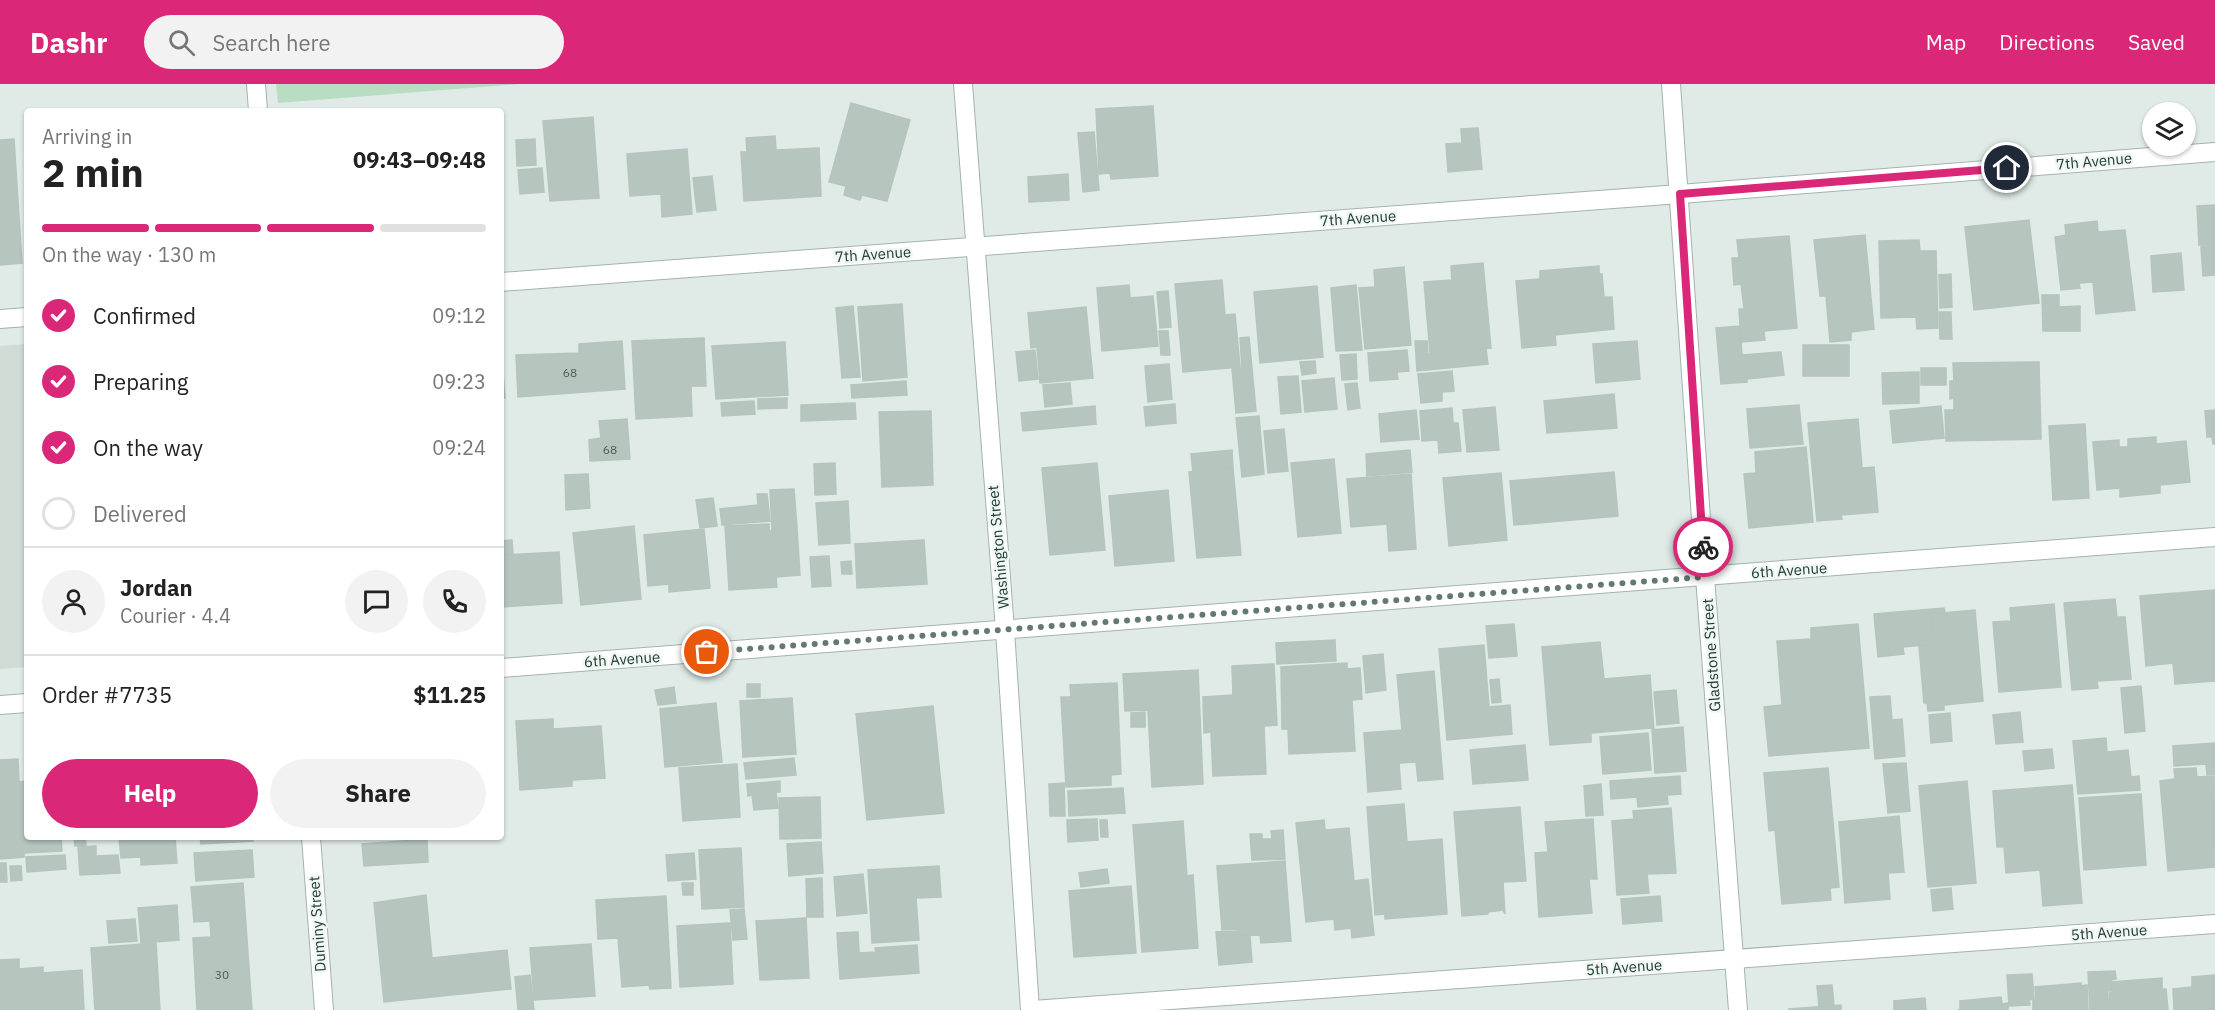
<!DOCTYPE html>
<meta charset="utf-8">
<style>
:root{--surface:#fff;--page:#f2f2f2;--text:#222;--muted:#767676;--line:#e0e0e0;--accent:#db2777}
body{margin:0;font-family:"IBM Plex Sans",sans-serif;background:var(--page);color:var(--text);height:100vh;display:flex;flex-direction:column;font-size:22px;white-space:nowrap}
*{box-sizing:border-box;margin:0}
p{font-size:20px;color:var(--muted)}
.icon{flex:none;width:33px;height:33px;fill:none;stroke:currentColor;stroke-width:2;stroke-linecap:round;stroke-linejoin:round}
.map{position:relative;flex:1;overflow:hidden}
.panel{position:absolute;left:24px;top:24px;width:480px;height:732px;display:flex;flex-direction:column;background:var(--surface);border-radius:6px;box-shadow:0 2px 4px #0004}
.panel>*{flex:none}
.controls{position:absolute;left:2142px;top:18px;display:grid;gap:12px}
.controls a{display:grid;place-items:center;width:54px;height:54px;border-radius:50%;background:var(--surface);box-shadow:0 2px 4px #0004;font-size:30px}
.pin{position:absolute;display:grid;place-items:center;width:51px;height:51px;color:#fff;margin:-26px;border:3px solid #fff;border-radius:50%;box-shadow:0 2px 6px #0007}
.courier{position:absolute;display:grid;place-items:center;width:60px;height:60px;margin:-30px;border:4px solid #db2777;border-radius:50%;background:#fff;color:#222;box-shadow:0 2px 8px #0007}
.headline em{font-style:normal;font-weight:800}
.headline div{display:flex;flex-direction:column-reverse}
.headline{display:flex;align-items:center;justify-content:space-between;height:102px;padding:0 18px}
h1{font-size:39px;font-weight:800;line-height:45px}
.bar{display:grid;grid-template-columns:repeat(4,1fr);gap:9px 6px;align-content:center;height:72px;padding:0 18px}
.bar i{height:8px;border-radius:4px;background:var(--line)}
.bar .on{background:var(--accent)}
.bar p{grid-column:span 4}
.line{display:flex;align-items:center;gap:15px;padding:0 18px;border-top:2px solid var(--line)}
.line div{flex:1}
.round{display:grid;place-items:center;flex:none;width:63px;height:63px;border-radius:32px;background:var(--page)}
ol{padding:0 18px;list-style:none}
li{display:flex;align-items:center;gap:18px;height:66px}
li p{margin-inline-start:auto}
li .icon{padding:6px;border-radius:50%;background:var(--accent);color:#fff;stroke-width:4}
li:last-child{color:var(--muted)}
li i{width:33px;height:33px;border:3px solid var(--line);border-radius:50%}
.cta{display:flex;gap:12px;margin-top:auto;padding:12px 18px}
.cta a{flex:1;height:69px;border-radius:36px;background:var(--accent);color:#fff;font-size:24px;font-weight:800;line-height:69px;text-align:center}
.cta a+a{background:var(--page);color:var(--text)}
header{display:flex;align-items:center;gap:36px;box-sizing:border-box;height:84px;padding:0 30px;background:var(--accent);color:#fff}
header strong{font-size:28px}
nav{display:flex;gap:33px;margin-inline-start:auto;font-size:21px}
.search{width:420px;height:54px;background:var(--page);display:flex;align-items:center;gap:15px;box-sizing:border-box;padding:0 21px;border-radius:33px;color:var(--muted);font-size:22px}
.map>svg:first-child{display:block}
.built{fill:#cfdbd5}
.green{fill:#b9ddc3}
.building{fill:#b6c6bf;stroke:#b3c5bd;stroke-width:1.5}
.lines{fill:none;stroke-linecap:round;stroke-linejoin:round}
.minor-casing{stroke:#a3b3ae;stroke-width:20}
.minor{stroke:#fff;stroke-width:18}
.done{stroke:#647973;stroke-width:6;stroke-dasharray:0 10.8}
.route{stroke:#db2777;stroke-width:8}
.labels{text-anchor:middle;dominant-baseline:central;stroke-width:5;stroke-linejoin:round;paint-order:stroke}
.number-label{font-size:12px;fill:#465e58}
.street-label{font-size:15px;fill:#213c35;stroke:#f1f8f4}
</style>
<header>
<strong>Dashr</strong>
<div class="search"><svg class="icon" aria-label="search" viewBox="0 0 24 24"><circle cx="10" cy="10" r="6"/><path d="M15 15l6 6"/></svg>Search here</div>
<nav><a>Map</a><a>Directions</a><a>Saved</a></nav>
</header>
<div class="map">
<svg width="2215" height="926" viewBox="0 0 2215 926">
<rect width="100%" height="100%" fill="#e0ebe7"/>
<path class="built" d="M27 260V583L0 585V262Z"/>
<path class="green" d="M276 0H521L278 19Z"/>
<g class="building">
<path d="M851 19 910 36 887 117 862 111 860 116 844 111 846 102 829 98Z"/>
<path d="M1153 22 1158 92 1111 95 1110 89 1099 90 1096 25Z"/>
<path d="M593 33 599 114 550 117 543 37Z"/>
<path d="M1478 44 1482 85 1448 88 1446 60 1462 59 1461 45Z"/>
<path d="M1094 48 1099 106 1083 108 1078 49Z"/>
<path d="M775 52 776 66 819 64 821 112 744 117 741 68H747L746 54Z"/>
<path d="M14 55 22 179 0 181V56Z"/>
<path d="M535 55 536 81 517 82 516 56Z"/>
<path d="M687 65 692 130 662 133 661 110 630 112 627 70Z"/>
<path d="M542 84 544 108 520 110 518 86Z"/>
<path d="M1068 90 1069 116 1029 118 1028 93Z"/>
<path d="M712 92 716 126 697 128 693 94Z"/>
<path d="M2215 121V161H2199L2197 122Z"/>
<path d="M2029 136 2039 219 1974 226 1965 143Z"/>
<path d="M2097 137 2098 148 2125 146 2135 226 2096 230 2093 198 2079 199 2080 204 2061 206 2055 153 2066 151 2065 141Z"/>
<path d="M1865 151 1874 245 1851 248V256L1830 258 1826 212H1820L1814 156Z"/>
<path d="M1789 152 1797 244 1764 247 1765 256 1741 258 1739 225H1744L1741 200 1734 201 1732 174H1739L1737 156Z"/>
<path d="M1919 156 1920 167H1936L1938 244 1917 245 1916 233 1881 234 1879 157Z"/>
<path d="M2215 161V191L2203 192 2201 163Z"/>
<path d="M2181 169 2184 206 2153 208 2151 172Z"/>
<path d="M1483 179 1491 264 1430 269 1424 198 1452 196 1451 182Z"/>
<path d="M1599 182V190H1602L1604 213H1612L1614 245 1555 251 1556 261 1522 264 1516 197 1540 195V187Z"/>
<path d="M1404 183 1411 261 1365 265 1359 204 1375 203 1374 186Z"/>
<path d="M1951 190 1952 223 1940 224 1939 191Z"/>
<path d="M1222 196 1225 231 1235 230 1240 283 1183 288 1175 200Z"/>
<path d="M1129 201 1130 214 1153 212 1158 262 1102 267 1097 204Z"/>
<path d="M1356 201 1362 266 1336 267 1331 204Z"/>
<path d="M1317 202 1323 273 1260 279 1254 208Z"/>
<path d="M1168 207 1171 243 1160 244 1157 208Z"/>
<path d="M2042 211H2059V223L2080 222V247H2043Z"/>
<path d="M902 220 907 293 863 297 858 223Z"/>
<path d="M853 222 860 293 842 294 836 224Z"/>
<path d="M1086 223 1093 294 1040 299 1037 263 1031 264 1028 229Z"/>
<path d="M1939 228H1951L1952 255H1940Z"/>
<path d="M1740 242 1742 271 1781 268 1784 291 1747 295V298L1721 300 1716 244Z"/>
<path d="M1159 247H1168L1170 271H1161Z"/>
<path d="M1249 253 1256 327 1236 329 1232 285 1242 284 1240 254Z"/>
<path d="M704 254 706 302H691L692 332 636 335 632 257Z"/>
<path d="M622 257 625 305 518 313 516 271 579 269V260Z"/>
<path d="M1415 257H1427L1428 270 1486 265 1488 280 1417 287Z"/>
<path d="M1637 257 1640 295 1596 299 1593 260Z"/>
<path d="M785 258 788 311 716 315 712 262Z"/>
<rect x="1803" y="261" width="46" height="31"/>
<path d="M501 264 505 314 501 315Z"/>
<path d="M1035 266 1038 295 1019 297 1016 268Z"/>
<path d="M1407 266 1409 287 1397 288 1398 295 1370 297 1368 269Z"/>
<path d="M1356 270 1357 295 1342 296 1340 271Z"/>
<path d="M1315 277 1316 289 1302 291 1300 278Z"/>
<path d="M2039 278 2041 355 1946 357 1945 326H1954V314L1950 315V297H1954L1953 279Z"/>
<path d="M1169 280 1172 315 1148 318 1145 282Z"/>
<rect x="1921" y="284" width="25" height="17"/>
<path d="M1452 287 1454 307 1442 308V317L1421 319 1418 290Z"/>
<path d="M1919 288V319L1883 320 1882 289Z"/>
<path d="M1298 292 1301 328 1281 330 1278 293Z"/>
<path d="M1334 294 1337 325 1305 328 1302 297Z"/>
<path d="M906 297 907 311 852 314 851 301Z"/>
<path d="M1070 299 1072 320 1045 323 1043 301Z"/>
<path d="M1357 299 1360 324 1348 326 1345 300Z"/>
<path d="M1614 310 1617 344 1547 349 1544 317Z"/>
<path d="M787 314V324L758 325V315Z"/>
<path d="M754 317 755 330 722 332 721 319Z"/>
<path d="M855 319 856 335 801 337V321Z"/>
<path d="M1175 320 1176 339 1146 342 1144 323Z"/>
<path d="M1799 321 1803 360 1750 364 1747 325Z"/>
<path d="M1095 322 1096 340 1023 347 1021 329Z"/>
<path d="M1941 322 1944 354 1893 359 1890 327Z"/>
<path d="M1495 323 1499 366 1467 368 1463 326Z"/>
<path d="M1452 324 1453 339H1458L1461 367 1439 369 1438 356 1422 357 1420 327Z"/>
<path d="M1416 326 1419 355 1381 358 1379 330Z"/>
<path d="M2215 326V360H2213L2212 353H2207L2205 327Z"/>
<path d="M931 327 933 401 882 403 879 328Z"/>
<path d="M1259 332 1264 390 1242 393 1236 334Z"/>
<path d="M627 335 630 375 590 377 589 356 601 354 599 337Z"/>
<path d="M1858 335 1862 384 1874 383 1878 428 1841 431 1842 435 1817 437 1808 339Z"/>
<path d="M2085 340 2089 414 2053 416 2049 342Z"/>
<path d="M1284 345 1288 387 1268 389 1264 347Z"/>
<path d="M2156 353V360L2186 357 2190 398 2160 401V409L2120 413V404L2097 406 2093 358 2119 356V363H2128V355Z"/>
<path d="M1806 363 1813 438 1749 444 1744 390 1756 389 1755 368Z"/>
<path d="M1232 366 1233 384 1193 388 1191 370Z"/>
<path d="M1410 366 1412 388 1367 392 1366 370Z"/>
<path d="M1334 375 1341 449 1298 453 1291 379Z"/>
<path d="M835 379 836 410 815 411 814 380Z"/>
<path d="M1097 379 1105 466 1050 471 1042 384Z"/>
<path d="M1233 384 1241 471 1197 474 1189 388Z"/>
<path d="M1614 388 1618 432 1514 441 1510 397Z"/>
<path d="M1501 389 1507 456 1449 462 1443 394Z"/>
<path d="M588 390 590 424 566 426 565 391Z"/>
<path d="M1411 390 1416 465 1389 467 1387 440 1351 443 1347 395Z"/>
<path d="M794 405 797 444 772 446 770 406Z"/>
<path d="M1168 406 1174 477 1115 482 1109 412Z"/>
<path d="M757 410H767L770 437 722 441 720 425 758 421Z"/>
<path d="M713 414 717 442 700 444 696 416Z"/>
<path d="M848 417 850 459 819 461 816 419Z"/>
<path d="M769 440V447L797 445 800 491 776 493 777 503 729 506 725 442Z"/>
<path d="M634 442 641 515 581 521 573 449Z"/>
<path d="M704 445 710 504 669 508V500L648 502 644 451Z"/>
<path d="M512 456 513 469 501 470V457Z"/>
<path d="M924 456 927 500 857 504 855 460Z"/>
<path d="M559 468 562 519 501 523V471Z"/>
<path d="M829 472 831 502 812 503 810 473Z"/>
<path d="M851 477 852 490H842L841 478Z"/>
<path d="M2215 506V597L2175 600 2173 579 2146 582 2140 512Z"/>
<path d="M2115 515 2117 533H2125L2131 595 2097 597 2098 604 2072 606 2064 519Z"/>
<path d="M2054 520 2061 603 1999 608 1993 538 2011 537 2010 524Z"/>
<path d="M1944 524 1945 528 1931 529 1934 560 1903 563 1904 570 1878 573 1874 530Z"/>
<path d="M1975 526 1983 617 1944 621V626L1928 627 1927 619H1924L1919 562 1935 561 1932 530Z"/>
<path d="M1514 540 1517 572 1489 574 1486 542Z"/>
<path d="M1858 540 1869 664 1769 672 1764 623 1782 621 1777 557 1811 555V544Z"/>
<path d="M1335 556 1336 577 1277 580 1276 559Z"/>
<path d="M1600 558 1604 595 1650 591 1654 646 1652 644 1591 649V658L1550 661 1542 563Z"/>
<path d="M1484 561 1489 623 1510 621 1512 650 1447 656 1439 565Z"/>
<path d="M1383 570 1386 606 1366 609 1363 572Z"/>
<path d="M1347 579V585L1360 584 1362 615 1352 616 1355 667 1289 670 1288 645H1282L1281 583Z"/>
<path d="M1274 580 1277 641 1264 642 1266 690 1213 692 1211 648 1204 649 1203 613 1233 611 1232 582Z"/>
<path d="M1198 586 1203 700 1152 703 1148 626 1125 627 1123 590Z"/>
<path d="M1434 587 1443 695 1418 697 1416 678 1399 679 1401 705 1368 708 1364 649 1402 646 1397 591Z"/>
<path d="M1499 595 1501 618 1492 619 1490 596Z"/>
<path d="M1117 599 1121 690 1111 691V701L1066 703 1061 613H1071L1070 601Z"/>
<rect x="747" y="600" width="13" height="13"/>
<path d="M2141 602 2145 647 2125 649 2121 604Z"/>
<path d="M674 603 676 619 658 621 655 606Z"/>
<path d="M1676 606 1679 639 1657 641 1654 608Z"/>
<path d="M1890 612 1892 636 1902 635 1905 672 1875 675 1870 613Z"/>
<path d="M792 614 796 670 743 673 740 617Z"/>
<path d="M716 619 722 678 665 683 660 625Z"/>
<path d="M933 622 944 729 867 736 856 630Z"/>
<path d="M1145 628V643H1131V629Z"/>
<path d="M2020 628 2023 658 1996 660 1993 631Z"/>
<path d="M1950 629 1952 657 1931 659 1929 631Z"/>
<path d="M553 635V645L601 642 605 694 572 696V702L520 706 516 637Z"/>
<path d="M1683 643 1686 687 1655 689 1652 646Z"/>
<path d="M1648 649 1651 686 1603 690 1600 653Z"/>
<path d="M2106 654 2107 668 2128 666 2131 693 2139 692 2140 706 2078 710 2073 657Z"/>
<path d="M2215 659V690L2207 691 2206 680 2174 682 2173 662Z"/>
<path d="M1525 661 1528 696 1473 700 1470 666Z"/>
<path d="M2052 665 2054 684 2025 687 2023 667Z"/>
<path d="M794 674 796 691 746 695 744 679Z"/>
<path d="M18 675 19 698 27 697V753H61L62 767 24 769V773L0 775V676Z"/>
<path d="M1906 679 1910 727 1888 729 1883 680Z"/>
<path d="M737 680 740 733 683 737 679 684Z"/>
<path d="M1828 684 1839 803 1830 804 1831 816 1782 820 1775 746 1769 747 1764 689Z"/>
<path d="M2196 684 2197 693 2214 692 2215 783 2168 787 2160 697 2175 695 2174 685Z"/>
<path d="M1680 692 1681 710 1667 711 1668 720 1638 723 1637 713 1611 715 1610 697Z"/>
<path d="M780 697V708H776L778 724 754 726 752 711 748 712 747 700Z"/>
<path d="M1967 697 1976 799 1928 803 1919 702Z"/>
<path d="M1064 699 1065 732H1050L1049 700Z"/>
<path d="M1601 700 1603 731 1586 732 1584 702Z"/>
<path d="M2072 701 2082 819 2043 822 2040 786 2006 789 2004 763H1997L1993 707Z"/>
<path d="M1123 704 1125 729 1069 732 1068 707Z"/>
<path d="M2141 710 2146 781 2084 786 2079 714Z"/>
<path d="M820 713 821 754 780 755 779 714Z"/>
<path d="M1404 720 1407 758 1442 755 1447 830 1385 835V830L1375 831 1367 723Z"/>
<path d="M1520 723 1526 797 1503 798 1505 830 1503 826 1488 828V830L1462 832 1454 728Z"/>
<path d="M1671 724 1676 789 1647 790 1649 809 1617 811 1612 737 1634 735 1633 727Z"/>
<path d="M1899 732 1904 788 1888 789 1890 815 1845 819 1839 738Z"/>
<path d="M1097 735 1098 756 1068 758 1067 736Z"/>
<path d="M1593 735 1597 795H1589L1592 829 1539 833 1535 769 1548 768 1545 738Z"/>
<path d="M1100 736H1107L1108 753H1101Z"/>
<path d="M1324 736 1325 746 1349 744 1354 797 1368 795 1374 851 1352 854 1351 844 1335 846 1334 835 1306 838 1296 739Z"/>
<path d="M1183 737 1187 792 1193 791 1198 864 1142 868 1133 741Z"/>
<path d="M1283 746 1285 775 1252 776 1250 750H1262V755H1272L1271 747Z"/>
<path d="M74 753H85L86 761 75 762Z"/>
<path d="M119 753H175L177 779 141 781V773L121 774Z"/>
<path d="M200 753H252L253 757 201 760Z"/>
<path d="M427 755 428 778 364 782 362 760Z"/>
<path d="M821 758 823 789 789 792 787 760Z"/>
<path d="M96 762V772L118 771 120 789 80 791 78 763Z"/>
<path d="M741 764 744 823 702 825 699 766Z"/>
<path d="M252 766 254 793 196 797 194 769Z"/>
<path d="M694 769 696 795 668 797 666 771Z"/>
<path d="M65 771 66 785 27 788 26 773Z"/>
<path d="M1285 777 1291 857 1261 859 1260 851 1238 852V845L1222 846 1217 782Z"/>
<path d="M0 779H6L7 798H0Z"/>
<path d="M10 782H21L22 796 11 797Z"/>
<path d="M939 782 941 813 916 814 919 856 872 859 868 786Z"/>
<path d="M1107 785 1109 799 1081 803 1079 789Z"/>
<path d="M863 790 867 829 837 832 834 793Z"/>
<path d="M822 794 823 833H807L806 795Z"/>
<path d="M243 799 252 926H197L193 854 211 853 210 837 194 838 191 803Z"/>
<path d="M682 799H693V811H683Z"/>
<path d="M1131 802 1136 869 1074 873 1069 807Z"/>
<path d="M1951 804 1953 825 1933 827 1931 806Z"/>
<path d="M426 811 432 874 507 866 511 905 384 918 374 819Z"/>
<path d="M666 812 671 904 650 905 649 901 622 903 618 854 598 855 596 816Z"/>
<path d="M1660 812 1662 837 1623 840 1621 815Z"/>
<path d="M177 821 179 856 141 859 138 824Z"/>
<path d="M744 825 747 855 733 856 730 826Z"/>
<path d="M806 834 809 894 760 896 756 837Z"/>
<path d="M135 835 137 857 109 859 107 837Z"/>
<path d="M730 839 733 900 680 903 677 842Z"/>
<path d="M1237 847 1238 852H1250L1252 878 1219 881 1216 848Z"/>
<path d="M858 848 859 869 876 868 875 864 917 861 919 889 840 895 837 849Z"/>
<path d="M156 859 160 926H95L91 864Z"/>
<path d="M591 860 595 912 534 916 530 864Z"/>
<path d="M19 875V885L43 883V889L82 886 84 926H0V876Z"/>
<path d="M2115 887 2116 895 2111 896 2112 907H2107L2109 926H2090L2088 888Z"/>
<path d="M2032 890 2034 915 2029 916 2030 921 2009 922 2007 891Z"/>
<path d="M530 891 534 926H518L515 893Z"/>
<path d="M2215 891V926H2174L2173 905 2192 903V893Z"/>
<path d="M2162 894V905H2166L2168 926H2110L2109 909 2113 908 2112 898Z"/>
<path d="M2081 899V902L2087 901 2088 926H2033V916H2036L2035 903Z"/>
<path d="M1832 901 1834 921 1819 922 1817 902Z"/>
<path d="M2001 913 2002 920 2008 919V926H1957H1960V917Z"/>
<path d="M1925 914 1926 926H1894V917Z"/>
<path d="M1841 921V926H1789V925Z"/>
</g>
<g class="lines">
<g class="minor-casing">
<g id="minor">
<path d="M256 0 258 27"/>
<path d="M963 0 1005 546 1030 926"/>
<path d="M1671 0 1705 493 1738 926"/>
<path d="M501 198 1680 110 2215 68"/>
<path d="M0 235 27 233"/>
<path d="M501 584 2215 453"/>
<path d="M0 621 27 619"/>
<path d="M311 753 324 926"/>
<path d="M1033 926 2215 840"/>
</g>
</g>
<use href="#minor" class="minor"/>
</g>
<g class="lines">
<path class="done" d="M707 568 1705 493 1703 463"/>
<path class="route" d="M1703 463 1680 110 2007 84"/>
</g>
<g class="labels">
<g class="number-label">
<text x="570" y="288">68</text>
<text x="610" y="365">68</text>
<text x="222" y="890">30</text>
</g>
<g class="street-label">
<text transform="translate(2094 77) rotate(-5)">7th Avenue</text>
<text transform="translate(1358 134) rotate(-4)">7th Avenue</text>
<text transform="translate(873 170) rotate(-4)">7th Avenue</text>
<text transform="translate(998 463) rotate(-95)">Washington Street</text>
<text transform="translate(1789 486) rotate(-4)">6th Avenue</text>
<text transform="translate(1711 571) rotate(-94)">Gladstone Street</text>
<text transform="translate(622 575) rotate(-4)">6th Avenue</text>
<text transform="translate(317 840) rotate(-94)">Duminy Street</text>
<text transform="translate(2109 848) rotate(-4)">5th Avenue</text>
<text transform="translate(1624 883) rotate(-4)">5th Avenue</text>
</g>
</g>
</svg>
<div class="controls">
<a><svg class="icon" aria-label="layers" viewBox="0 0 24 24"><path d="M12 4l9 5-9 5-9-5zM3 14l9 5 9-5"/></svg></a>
</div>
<div class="pin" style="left:707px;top:568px;background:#ea580c"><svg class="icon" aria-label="bag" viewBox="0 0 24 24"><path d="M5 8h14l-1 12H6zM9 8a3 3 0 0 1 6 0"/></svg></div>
<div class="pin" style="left:2007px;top:84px;background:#1f2937"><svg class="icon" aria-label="home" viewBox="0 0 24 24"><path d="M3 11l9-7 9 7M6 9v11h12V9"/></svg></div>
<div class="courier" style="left:1703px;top:463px"><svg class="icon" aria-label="bike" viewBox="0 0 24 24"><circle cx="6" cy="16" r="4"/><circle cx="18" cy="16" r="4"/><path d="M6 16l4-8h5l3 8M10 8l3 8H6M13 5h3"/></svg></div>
<section class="panel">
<div class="headline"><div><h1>2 min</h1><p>Arriving in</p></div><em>09:43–09:48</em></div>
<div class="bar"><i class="on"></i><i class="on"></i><i class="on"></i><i></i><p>On the way · 130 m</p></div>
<ol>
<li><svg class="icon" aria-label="check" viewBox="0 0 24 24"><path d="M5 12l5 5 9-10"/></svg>Confirmed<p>09:12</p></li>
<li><svg class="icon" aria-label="check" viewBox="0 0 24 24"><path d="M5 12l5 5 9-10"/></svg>Preparing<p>09:23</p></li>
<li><svg class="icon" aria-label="check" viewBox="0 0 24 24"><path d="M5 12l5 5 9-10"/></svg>On the way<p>09:24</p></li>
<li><i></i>Delivered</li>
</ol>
<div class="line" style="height:108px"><a class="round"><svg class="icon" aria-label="person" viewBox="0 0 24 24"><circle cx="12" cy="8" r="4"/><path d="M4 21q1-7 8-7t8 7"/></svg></a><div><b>Jordan</b><p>Courier · 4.4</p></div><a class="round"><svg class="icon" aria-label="chat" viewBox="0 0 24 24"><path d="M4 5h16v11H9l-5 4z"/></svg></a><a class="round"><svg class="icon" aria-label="phone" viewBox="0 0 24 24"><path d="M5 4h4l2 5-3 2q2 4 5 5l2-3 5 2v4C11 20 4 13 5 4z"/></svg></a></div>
<div class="line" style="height:78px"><div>Order #7735</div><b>$11.25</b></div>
<div class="cta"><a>Help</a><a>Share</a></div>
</section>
</div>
